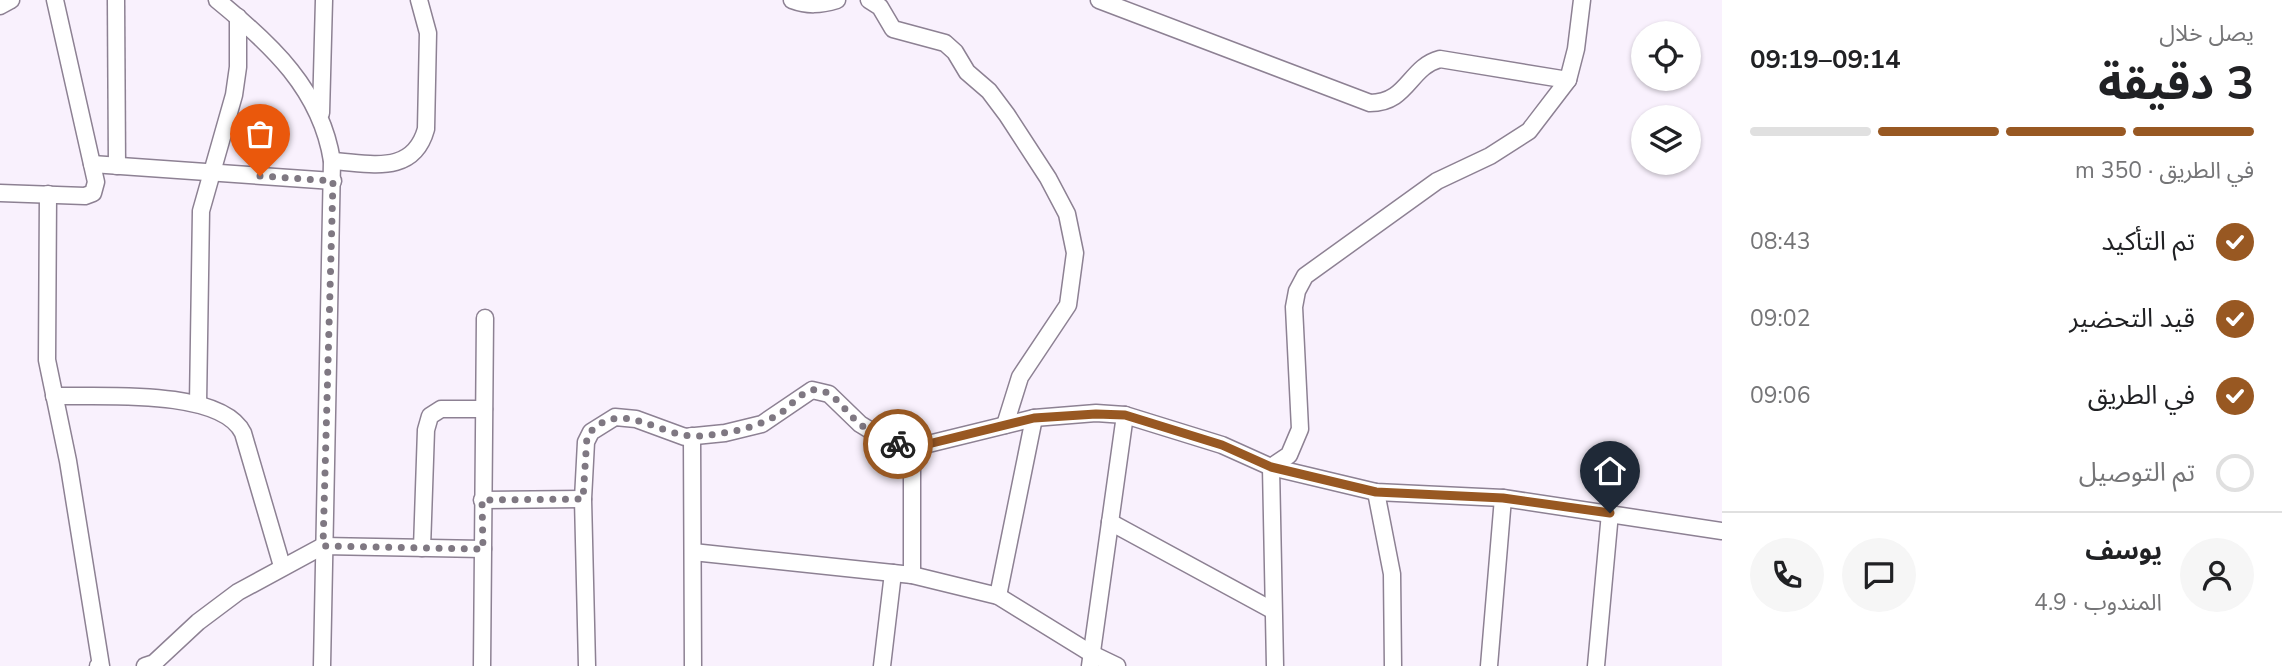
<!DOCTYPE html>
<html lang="ar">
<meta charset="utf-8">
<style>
:root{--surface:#fff;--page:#f6f6f6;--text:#202124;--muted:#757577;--line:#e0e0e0;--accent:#985822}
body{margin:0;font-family:"Nunito Sans","Noto Sans Arabic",sans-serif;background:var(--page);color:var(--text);direction:rtl;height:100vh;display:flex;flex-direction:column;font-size:26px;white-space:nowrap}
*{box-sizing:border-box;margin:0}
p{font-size:23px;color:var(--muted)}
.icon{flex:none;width:38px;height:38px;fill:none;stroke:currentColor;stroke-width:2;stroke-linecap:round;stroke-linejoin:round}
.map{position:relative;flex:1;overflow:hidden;direction:ltr}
.side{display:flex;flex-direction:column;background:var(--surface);width:560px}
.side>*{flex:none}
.controls{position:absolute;left:1631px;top:21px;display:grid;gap:14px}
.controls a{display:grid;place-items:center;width:70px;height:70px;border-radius:50%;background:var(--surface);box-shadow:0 2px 5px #0004;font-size:35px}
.pin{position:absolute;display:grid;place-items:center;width:60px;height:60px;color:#fff;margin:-72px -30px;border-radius:50% 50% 50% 0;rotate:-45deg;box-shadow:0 0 7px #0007}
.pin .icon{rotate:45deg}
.courier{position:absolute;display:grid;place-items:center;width:70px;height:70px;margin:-35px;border:5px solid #985822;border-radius:50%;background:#fff;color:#222;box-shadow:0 2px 9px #0007}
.summary em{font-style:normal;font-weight:700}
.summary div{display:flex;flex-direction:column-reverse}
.summary{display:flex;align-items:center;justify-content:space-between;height:119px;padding:0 28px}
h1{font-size:46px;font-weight:700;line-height:52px}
.bar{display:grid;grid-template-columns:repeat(4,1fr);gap:10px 7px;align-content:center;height:84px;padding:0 28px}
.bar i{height:9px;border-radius:5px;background:var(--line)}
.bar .current{background:var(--accent)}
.bar p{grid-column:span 4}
.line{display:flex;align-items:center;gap:18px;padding:0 28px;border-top:2px solid var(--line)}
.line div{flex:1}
.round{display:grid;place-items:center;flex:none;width:74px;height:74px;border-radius:37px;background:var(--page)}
ol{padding:0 28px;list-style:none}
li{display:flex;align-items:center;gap:21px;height:77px}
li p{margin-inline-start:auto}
li .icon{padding:7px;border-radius:50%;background:var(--accent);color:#fff;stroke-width:4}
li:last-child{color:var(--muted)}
li i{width:38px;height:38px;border:4px solid var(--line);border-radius:50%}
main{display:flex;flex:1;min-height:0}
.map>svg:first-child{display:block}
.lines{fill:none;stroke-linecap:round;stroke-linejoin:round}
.minor-casing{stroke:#8d8193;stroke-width:19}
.minor{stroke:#fff;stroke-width:16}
.done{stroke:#7f7882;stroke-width:7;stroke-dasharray:0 12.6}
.route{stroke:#985822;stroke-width:9}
</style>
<main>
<section class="side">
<div class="summary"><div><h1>3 دقيقة</h1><p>يصل خلال</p></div><em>09:14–09:19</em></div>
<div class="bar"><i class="current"></i><i class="current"></i><i class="current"></i><i></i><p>في الطريق · 350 m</p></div>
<ol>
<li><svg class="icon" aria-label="check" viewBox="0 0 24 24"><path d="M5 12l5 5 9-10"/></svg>تم التأكيد<p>08:43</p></li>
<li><svg class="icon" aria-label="check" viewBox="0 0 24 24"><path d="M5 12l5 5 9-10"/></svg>قيد التحضير<p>09:02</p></li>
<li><svg class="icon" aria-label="check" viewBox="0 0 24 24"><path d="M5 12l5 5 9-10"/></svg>في الطريق<p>09:06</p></li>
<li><i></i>تم التوصيل</li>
</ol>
<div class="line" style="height:126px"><a class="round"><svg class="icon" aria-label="person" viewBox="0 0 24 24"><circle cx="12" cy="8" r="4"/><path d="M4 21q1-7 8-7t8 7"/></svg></a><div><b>يوسف</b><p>المندوب · 4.9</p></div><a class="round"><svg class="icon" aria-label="chat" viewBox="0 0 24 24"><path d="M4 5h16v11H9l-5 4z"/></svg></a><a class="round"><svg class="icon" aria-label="phone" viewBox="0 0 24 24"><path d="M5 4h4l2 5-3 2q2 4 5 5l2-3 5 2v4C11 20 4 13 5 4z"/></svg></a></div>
</section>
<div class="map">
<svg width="1722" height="666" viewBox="0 0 1722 666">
<rect width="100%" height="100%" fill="#f9f1fd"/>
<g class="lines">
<g class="minor-casing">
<g id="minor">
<path d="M116 0 117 166"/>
<path d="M217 0C271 44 321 90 332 161L322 666"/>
<path d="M792 0C808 6 820 5 837 0"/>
<path d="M869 0 880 7 893 29 945 43 955 52 967 72 989 91 1007 115 1048 178 1067 214 1075 253 1068 305 1020 377 1005 425"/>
<path d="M1099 0 1370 103C1408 103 1409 67 1440 59L1568 80"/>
<path d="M0 6 11 0"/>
<path d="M321 113 324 0"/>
<path d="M332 161C370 163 413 176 426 129L428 33 419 0"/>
<path d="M92 164 333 181"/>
<path d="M0 193 85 196 93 193 96 182 55 0"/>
<path d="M48 194 47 360 68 461 101 666H98"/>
<path d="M54 396C98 397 221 388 243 433L282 566"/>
<path d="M198 404 201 211 234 95 238 67V17"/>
<path d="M692 436 693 666"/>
<path d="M912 448V575"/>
<path d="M1271 467 1289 455 1300 429 1294 307 1297 291 1305 276 1437 181 1490 156 1529 131 1568 80 1576 49 1582 0"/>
<path d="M1271 467 1275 666"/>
<path d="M1376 492 1392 574 1393 666"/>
<path d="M482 500 583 499"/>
<path d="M1110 522 1272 610"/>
<path d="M422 548 426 430 430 416 441 409H484"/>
<path d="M693 552 912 575 998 596 1092 654 1117 666"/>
<path d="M998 596 1034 418"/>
<path d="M145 666 154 663 198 622 238 592 323 546 483 549"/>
<path d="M482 666 485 318"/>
<path d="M587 666 583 499 586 442 591 432 615 417 636 419 685 437 725 433 762 424 812 390 829 394 860 424 878 435 912 448 1034 418 1096 413 1125 415 1222 445 1271 467 1376 492 1503 498 1722 531"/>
<path d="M882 666 893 573"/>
<path d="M1090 666 1125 415"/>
<path d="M1489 666 1503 498"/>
<path d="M1596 666 1610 513"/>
</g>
</g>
<use href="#minor" class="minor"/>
</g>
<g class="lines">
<path class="done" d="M260 176 333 181 323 546 483 549 482 500 583 499 587 436C620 394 661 440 701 436 728 433 755 429 779 414 791 407 803 387 819 390 835 392 847 414 860 424 871 433 885 440 898 444"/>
<path class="route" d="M898 444 912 448 1034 418 1096 414 1125 415 1222 445 1271 467 1376 492 1503 498 1610 513"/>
</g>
</svg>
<div class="controls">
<a><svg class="icon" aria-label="locate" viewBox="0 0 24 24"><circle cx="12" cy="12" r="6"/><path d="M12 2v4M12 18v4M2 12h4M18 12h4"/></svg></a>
<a><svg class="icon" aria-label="layers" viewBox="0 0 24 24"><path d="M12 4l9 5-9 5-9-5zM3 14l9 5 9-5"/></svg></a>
</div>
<div class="pin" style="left:260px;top:176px;background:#ea580c"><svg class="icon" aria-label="bag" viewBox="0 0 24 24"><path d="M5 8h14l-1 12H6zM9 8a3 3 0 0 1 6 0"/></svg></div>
<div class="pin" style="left:1610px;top:513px;background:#1f2937"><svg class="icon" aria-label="home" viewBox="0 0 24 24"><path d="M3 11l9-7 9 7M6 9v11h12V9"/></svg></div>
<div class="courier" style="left:898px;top:444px"><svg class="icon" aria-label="bike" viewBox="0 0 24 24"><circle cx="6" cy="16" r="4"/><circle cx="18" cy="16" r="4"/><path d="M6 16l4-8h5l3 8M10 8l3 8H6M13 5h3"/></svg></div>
</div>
</main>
